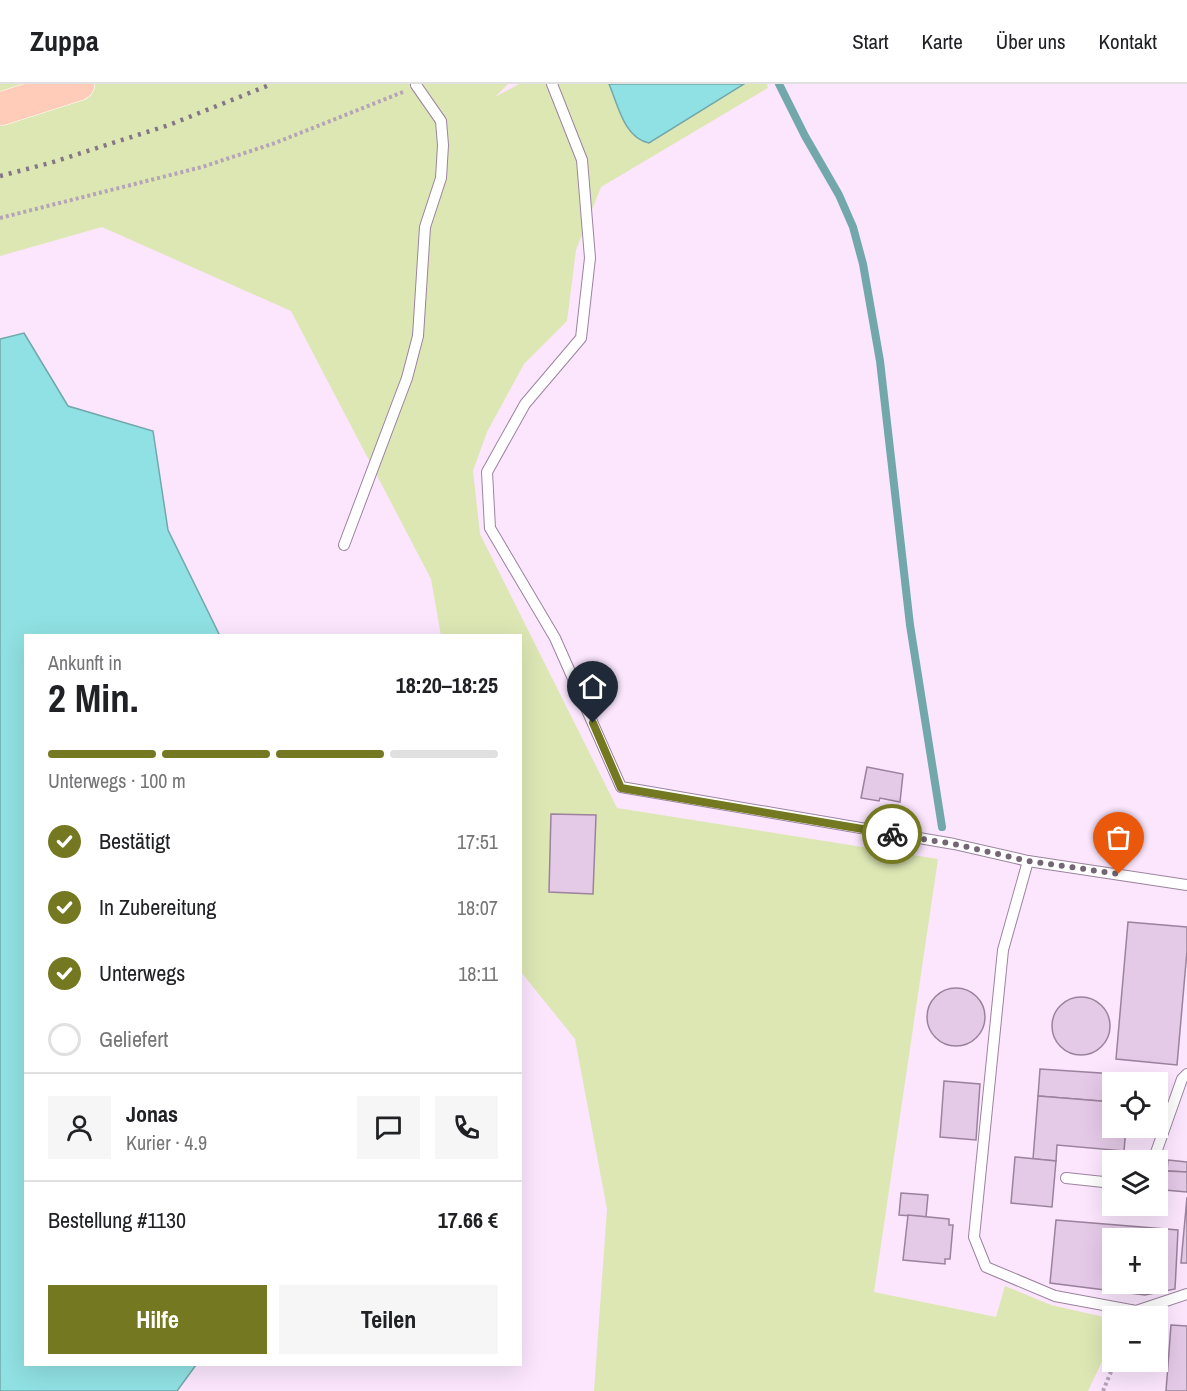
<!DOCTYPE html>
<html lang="de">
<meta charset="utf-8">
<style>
:root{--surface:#fff;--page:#f6f6f6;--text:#202124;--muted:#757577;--line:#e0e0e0;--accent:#747821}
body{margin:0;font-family:"Archivo Narrow",sans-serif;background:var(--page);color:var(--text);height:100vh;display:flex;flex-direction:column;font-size:22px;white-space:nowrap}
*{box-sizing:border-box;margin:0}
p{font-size:20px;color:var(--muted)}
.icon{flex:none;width:33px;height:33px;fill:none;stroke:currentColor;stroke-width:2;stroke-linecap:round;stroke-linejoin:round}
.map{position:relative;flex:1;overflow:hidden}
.side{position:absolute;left:24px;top:550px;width:498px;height:732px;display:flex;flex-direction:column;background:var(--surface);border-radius:0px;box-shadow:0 6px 24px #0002}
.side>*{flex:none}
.controls{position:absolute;left:1102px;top:988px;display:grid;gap:12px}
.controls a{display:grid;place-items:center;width:66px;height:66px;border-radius:0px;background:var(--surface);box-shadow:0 6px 24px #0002;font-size:30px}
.pin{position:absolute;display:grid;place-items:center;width:51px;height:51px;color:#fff;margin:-62px -26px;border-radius:50% 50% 50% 0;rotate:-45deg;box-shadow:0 0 6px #0007}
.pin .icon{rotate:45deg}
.courier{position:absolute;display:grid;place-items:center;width:60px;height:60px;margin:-30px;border:4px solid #747821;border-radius:50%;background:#fff;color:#222;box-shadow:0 2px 8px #0007}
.headline em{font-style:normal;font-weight:700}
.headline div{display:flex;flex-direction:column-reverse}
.headline{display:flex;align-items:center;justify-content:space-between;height:102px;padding:0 24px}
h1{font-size:39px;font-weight:700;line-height:45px}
.bar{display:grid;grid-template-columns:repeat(4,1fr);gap:9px 6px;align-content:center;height:72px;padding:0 24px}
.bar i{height:8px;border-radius:4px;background:var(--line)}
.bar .selected{background:var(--accent)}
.bar p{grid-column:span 4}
.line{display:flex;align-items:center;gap:15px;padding:0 24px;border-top:2px solid var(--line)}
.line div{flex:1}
.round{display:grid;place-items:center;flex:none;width:63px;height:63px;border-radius:0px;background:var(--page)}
ol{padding:0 24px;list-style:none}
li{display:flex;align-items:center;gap:18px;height:66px}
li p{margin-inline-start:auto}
li .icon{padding:6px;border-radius:50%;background:var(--accent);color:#fff;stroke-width:4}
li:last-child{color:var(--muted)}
li i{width:33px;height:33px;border:3px solid var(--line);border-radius:50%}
.action{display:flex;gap:12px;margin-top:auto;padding:12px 24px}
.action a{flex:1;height:69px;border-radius:0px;background:var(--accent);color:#fff;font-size:24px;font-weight:700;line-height:69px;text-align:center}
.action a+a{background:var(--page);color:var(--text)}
header{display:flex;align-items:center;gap:36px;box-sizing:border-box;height:84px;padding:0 30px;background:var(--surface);border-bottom:2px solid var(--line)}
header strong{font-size:28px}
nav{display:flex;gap:33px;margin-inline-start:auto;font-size:21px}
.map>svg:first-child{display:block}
.green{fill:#dde7b4}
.water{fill:#90e1e3;stroke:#72a7ac;stroke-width:1.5}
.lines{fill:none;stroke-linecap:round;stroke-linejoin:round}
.stream{stroke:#72a7ac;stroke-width:8}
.building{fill:#e5cae7;stroke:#9b829d;stroke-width:1.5;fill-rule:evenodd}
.service-casing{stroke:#9c839f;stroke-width:12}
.primary-casing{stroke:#fff;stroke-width:34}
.path{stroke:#b5a4b7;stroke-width:4;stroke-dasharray:3 3;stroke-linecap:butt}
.service{stroke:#fff;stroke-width:10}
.primary{stroke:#feccb8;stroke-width:33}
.rail{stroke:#857687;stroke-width:4.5;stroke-dasharray:3 6;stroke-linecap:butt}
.done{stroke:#746675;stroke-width:6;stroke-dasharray:0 10.8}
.route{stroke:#747821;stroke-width:8}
</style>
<header>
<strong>Zuppa</strong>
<nav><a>Start</a><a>Karte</a><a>Über uns</a><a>Kontakt</a></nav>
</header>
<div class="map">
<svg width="1187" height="1307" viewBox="0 0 1187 1307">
<rect width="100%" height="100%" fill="#fbe6fd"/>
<path class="green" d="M0 0H508L495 13 519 0H767L768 4 601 103 576 166 567 237 524 280 487 348 473 387 480 450 617 724 938 775 874 1208 996 1233 1005 1202 1051 1221 1113 1235V1254L1088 1307H594L607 1125 575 955 521 888 520 552H441L431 495 291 227 102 143 0 172Z"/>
<g class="water">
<path d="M609 0H744L649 59C624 54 618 21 609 0Z"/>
<path d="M24 249 68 322 153 347 168 446 220 552H26V1281H196L177 1307H0V255Z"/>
</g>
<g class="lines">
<path class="stream" d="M779 0 805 52 839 111 853 143 863 180 880 277 910 541 942 743"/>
</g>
<g class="building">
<path d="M867 683 903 690 900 718 880 714 879 717 861 714Z"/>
<path d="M551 730 596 731 593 810 549 808Z"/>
<path d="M1128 838 1187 843V867L1177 981 1116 975Z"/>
<circle cx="956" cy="933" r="29"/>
<circle cx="1081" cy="942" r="29"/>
<path d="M1040 985 1131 991 1130 999H1113V1018L1038 1012Z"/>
<path d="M944 997 980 1000 976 1056 940 1053Z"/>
<path d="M1038 1012 1113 1018V1044H1139V1045L1126 1044 1124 1067 1057 1061 1056 1077 1033 1075Z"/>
<path d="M1015 1073 1056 1077 1052 1123 1011 1119Z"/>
<path d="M1168 1076 1187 1078V1088L1167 1087Z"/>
<path d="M1167 1087 1187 1088V1108L1165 1106Z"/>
<path d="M901 1109 928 1111 926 1133 899 1131Z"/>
<path d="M1187 1113V1179H1181Z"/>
<path d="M908 1131 949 1135V1141H953L950 1175H945V1180L903 1176Z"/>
<path d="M1056 1136 1178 1146 1175 1205 1145 1211 1050 1199ZM1113 1155H1158V1200H1113Z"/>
<path d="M1171 1241 1187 1242V1307H1166Z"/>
</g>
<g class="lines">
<g class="service-casing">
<g id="service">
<path d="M552 0 582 76 590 174 581 254 525 320 487 388 490 444 555 554 621 703 954 760 1028 777 1187 801"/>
<path d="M344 461 407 294 418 252 425 143 441 94 443 61 441 37 416 1"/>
<path d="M1028 777 1003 866 974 1153 986 1183 1055 1212 1136 1227 1187 1210"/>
<path d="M1153 1077 1182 995 1187 990"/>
<path d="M1066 1094 1113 1099"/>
</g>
</g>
<g class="primary-casing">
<path id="primary" d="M0 25 78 0"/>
</g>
<g class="path">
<path d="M0 134 202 83 275 59 403 8"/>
<path d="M1103 1307 1115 1278"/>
</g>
<use href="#service" class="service"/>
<use href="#primary" class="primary"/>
<path class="rail" d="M0 92 50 79 169 41 272 0"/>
</g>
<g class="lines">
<path class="done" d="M892 750 954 760 1028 777 1119 790"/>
<path class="route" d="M593 639 621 704 892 750"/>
</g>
</svg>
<div class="controls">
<a><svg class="icon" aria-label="locate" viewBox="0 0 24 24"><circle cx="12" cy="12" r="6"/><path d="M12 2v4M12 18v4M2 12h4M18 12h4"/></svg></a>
<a><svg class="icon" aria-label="layers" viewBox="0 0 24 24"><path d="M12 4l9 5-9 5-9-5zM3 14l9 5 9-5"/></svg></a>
<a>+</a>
<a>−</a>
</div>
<div class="pin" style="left:1119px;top:790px;background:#ea580c"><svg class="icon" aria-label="bag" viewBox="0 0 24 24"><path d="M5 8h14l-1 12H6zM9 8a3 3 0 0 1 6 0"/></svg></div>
<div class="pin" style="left:593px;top:639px;background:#1f2937"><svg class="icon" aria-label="home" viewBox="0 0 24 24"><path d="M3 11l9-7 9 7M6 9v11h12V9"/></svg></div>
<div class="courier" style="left:892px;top:750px"><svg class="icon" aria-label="bike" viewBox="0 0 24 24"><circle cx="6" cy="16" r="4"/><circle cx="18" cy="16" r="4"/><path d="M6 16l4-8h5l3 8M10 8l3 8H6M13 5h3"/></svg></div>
<section class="side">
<div class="headline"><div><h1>2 Min.</h1><p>Ankunft in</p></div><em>18:20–18:25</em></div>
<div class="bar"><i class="selected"></i><i class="selected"></i><i class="selected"></i><i></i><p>Unterwegs · 100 m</p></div>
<ol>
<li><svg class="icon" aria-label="check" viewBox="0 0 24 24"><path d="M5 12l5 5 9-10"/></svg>Bestätigt<p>17:51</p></li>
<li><svg class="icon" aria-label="check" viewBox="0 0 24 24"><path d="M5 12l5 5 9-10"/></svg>In Zubereitung<p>18:07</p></li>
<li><svg class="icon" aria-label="check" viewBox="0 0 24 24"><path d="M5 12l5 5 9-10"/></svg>Unterwegs<p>18:11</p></li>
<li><i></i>Geliefert</li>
</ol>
<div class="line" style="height:108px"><a class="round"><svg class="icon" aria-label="person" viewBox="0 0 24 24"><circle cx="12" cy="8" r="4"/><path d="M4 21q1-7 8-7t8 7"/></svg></a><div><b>Jonas</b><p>Kurier · 4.9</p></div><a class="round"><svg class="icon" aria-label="chat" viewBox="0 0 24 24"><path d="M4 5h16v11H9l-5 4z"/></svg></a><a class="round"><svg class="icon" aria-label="phone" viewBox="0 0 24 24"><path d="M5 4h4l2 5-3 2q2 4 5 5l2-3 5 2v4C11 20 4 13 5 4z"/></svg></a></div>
<div class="line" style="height:78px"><div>Bestellung #1130</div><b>17.66 €</b></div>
<div class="action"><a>Hilfe</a><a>Teilen</a></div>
</section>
</div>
